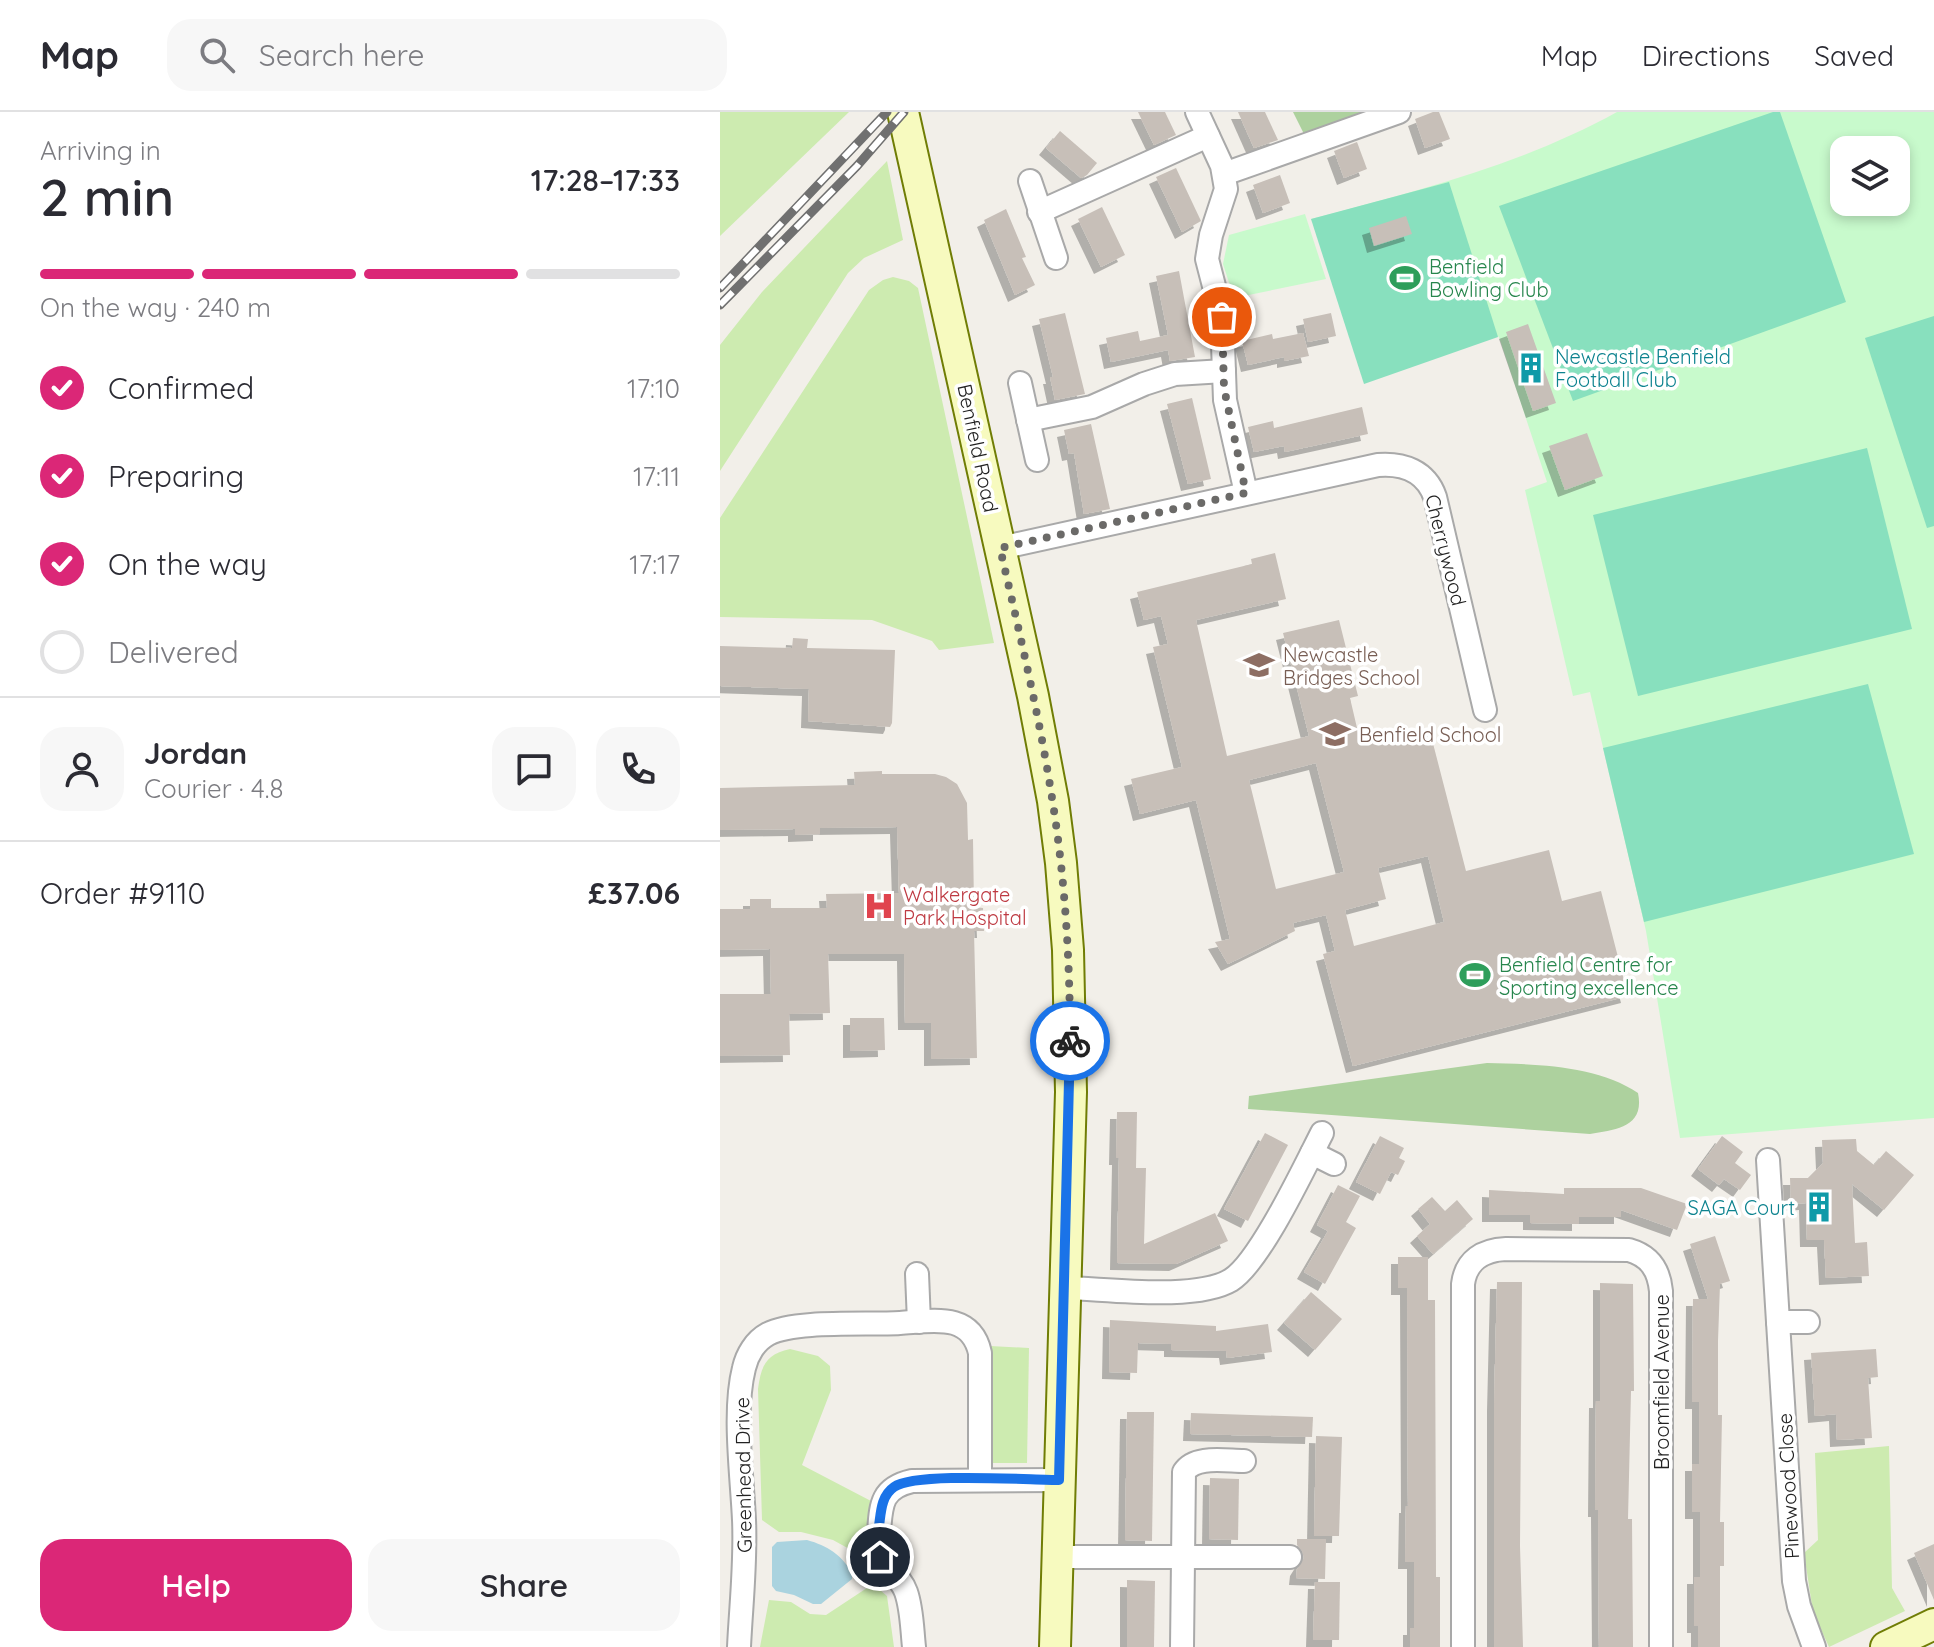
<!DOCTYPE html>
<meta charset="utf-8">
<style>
:root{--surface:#fff;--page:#f7f7f7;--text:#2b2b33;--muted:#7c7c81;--line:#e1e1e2;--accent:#db2777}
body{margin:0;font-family:Quicksand,sans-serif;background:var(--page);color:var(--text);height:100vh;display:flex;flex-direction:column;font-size:30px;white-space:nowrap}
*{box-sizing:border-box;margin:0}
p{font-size:26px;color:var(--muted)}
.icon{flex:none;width:44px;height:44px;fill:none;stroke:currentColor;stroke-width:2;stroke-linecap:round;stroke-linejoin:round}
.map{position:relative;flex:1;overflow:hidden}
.panel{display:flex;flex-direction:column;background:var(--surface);width:720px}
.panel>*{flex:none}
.tools{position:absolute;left:1110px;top:24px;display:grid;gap:16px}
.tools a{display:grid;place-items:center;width:80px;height:80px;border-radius:16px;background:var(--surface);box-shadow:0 4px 12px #0003;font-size:40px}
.pin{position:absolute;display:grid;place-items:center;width:68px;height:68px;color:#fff;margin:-34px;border:4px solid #fff;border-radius:50%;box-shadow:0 2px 8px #0007}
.courier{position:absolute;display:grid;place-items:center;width:80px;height:80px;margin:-40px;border:6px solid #1a73e8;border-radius:50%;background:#fff;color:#222;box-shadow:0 2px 10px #0007}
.headline em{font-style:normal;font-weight:600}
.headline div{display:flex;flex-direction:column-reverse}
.headline{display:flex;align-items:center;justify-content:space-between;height:136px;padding:0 40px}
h1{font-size:52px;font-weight:600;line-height:60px}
.bar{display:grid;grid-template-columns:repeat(4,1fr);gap:12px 8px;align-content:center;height:96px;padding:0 40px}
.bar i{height:10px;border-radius:6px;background:var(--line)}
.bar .current{background:var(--accent)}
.bar p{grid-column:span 4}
.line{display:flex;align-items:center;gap:20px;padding:0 40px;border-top:2px solid var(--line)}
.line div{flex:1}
.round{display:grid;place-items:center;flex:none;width:84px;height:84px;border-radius:24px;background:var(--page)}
ol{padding:0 40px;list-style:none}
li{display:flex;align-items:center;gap:24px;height:88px}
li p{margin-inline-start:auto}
li .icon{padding:8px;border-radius:50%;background:var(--accent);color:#fff;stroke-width:4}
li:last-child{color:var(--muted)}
li i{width:44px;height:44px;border:4px solid var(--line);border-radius:50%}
.action{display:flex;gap:16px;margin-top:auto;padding:16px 40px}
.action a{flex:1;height:92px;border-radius:24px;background:var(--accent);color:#fff;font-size:32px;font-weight:600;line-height:92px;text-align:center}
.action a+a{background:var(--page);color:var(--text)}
header{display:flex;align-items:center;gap:48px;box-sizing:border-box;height:112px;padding:0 40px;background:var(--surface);border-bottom:2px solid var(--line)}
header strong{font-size:38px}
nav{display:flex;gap:44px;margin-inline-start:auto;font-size:28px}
.search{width:560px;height:72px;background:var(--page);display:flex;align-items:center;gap:20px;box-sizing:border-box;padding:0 28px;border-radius:24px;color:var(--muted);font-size:30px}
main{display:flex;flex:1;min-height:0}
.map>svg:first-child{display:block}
.grass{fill:#cdebb0}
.forest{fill:#add19e}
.park{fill:#c8facc;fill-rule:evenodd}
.pitch{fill:#88e0be}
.water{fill:#aad3df}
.building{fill:#c7bfb8;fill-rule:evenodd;filter:url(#shadow)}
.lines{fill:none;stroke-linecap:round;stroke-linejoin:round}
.street-casing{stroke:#a9a9a9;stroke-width:26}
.secondary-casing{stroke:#707d05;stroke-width:34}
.street{stroke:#fff;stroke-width:22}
.secondary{stroke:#f7fabf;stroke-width:30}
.rail-casing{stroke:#707070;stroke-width:9}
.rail{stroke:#fff;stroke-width:6;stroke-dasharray:18;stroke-linecap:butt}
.done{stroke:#6b6a68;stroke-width:8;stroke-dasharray:0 14.4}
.route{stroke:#1a73e8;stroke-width:10}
.labels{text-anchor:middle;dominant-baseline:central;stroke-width:7;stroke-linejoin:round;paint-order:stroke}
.leisure-label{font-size:20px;fill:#27864d;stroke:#fff;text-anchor:start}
.culture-label{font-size:20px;fill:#0d838f;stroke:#fff;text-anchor:start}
.street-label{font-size:20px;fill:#222;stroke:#fff}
.education-label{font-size:20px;fill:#785e54;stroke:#fff;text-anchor:start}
.health-label{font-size:20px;fill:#be3a42;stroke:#fff;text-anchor:start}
</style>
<header>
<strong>Map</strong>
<div class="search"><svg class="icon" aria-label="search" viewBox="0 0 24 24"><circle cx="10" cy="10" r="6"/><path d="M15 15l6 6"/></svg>Search here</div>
<nav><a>Map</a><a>Directions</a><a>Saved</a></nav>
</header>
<main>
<section class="panel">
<div class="headline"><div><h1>2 min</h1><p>Arriving in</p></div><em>17:28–17:33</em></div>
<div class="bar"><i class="current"></i><i class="current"></i><i class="current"></i><i></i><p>On the way · 240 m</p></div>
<ol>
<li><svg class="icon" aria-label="check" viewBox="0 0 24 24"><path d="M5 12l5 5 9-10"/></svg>Confirmed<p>17:10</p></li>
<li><svg class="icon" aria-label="check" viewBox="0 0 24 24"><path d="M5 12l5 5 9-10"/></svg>Preparing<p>17:11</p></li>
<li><svg class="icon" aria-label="check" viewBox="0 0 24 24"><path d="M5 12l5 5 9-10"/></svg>On the way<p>17:17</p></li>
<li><i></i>Delivered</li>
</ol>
<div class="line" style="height:144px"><a class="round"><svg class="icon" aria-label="person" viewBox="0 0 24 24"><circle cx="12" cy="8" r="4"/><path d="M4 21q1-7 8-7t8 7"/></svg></a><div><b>Jordan</b><p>Courier · 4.8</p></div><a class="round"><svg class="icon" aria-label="chat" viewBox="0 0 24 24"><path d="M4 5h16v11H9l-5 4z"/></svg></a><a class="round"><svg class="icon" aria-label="phone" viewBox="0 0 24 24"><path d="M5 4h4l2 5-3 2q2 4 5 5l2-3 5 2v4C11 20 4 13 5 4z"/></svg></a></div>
<div class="line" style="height:104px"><div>Order #9110</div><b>£37.06</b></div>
<div class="action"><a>Help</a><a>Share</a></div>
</section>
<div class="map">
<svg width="1214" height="1535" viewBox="0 0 1214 1535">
<defs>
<filter id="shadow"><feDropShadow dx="-7" dy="7" stdDeviation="0" flood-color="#0004"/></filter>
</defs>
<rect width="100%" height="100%" fill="#f2efe9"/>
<g class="grass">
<path d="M0 0H129L0 124Z"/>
<path d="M167 49 183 128 144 146 128 161 0 359V233L42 180Z"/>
<path d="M173 165 189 169 198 176 274 531 219 538 212 529 152 508 0 505V406L149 178 163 168Z"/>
<path d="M270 1234 309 1236 307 1351H269Z"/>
<path d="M70 1237 98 1244 110 1254 111 1278 82 1353 151 1389 142 1444 113 1428 81 1420H59L42 1408 38 1277C41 1254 46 1242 70 1237Z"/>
<path d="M1169 1334 1172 1476 1185 1499 1109 1535 1093 1500 1084 1441 1098 1428 1095 1341Z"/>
<path d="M153 1472 167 1484 174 1535H40L49 1488 71 1490 90 1502 106 1503Z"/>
</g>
<g class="forest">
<path d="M573 0H659L587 28Z"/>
<path d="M767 951C814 952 878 953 918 981 925 1015 896 1018 870 1022L528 997 529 984Z"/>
</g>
<g class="park">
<path d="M897 0H1214V1006L960 1026 926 819 870 580 853 584 805 378 827 370 779 225 591 107C696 79 801 53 897 0ZM1124 38H1176V90H1124Z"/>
<path d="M585 102 606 167 514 186 503 152 509 123Z"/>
</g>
<g class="pitch">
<path d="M1053 0H1060L1126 190 853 289 779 94Z"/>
<path d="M729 70 778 225 644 272 591 107Z"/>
<path d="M1214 204V414L1207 416 1145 226Z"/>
<path d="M1147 336 1192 517 918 584 873 403Z"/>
<path d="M1148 572 1194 742 924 810 883 636Z"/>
</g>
<path class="water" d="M87 1428C108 1434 120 1442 132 1460V1467L101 1492H93L74 1483 56 1479 52 1474V1435L57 1430Z"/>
<g class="building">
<path d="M418 0H445L456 23 434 33Z"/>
<path d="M518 0H545L558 28 534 36Z"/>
<path d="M713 0H719L730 27 705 36 695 7Z"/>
<path d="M340 19 377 51 367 63 361 66 326 36Z"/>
<path d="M637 30 647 57 624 66 614 39Z"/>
<path d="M456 56 481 109 462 120 436 65Z"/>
<path d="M560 63 570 91 543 101 533 73Z"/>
<path d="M382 95 405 143 381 155 358 107Z"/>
<path d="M286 97 306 145 302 146 315 173 295 183 264 108Z"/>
<path d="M686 104 692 122 654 134 649 116Z"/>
<path d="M459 159 475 245 450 249 448 238 391 250 386 226 418 219 420 229 448 223 436 164Z"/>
<path d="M345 201 365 282 335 288 330 265H333L319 207Z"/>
<path d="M611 201 616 224 588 230 583 207Z"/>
<path d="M808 212 836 291 813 299 786 220Z"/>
<path d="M583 221 589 244 564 249V245L528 253 522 229 552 222 553 227Z"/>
<path d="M472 286 491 367 468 372 447 292Z"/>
<path d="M642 295 648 322 565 340 564 334 534 340 528 315 553 309 554 316Z"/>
<path d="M371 312 390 397 364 402 354 341 349 342 344 318Z"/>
<path d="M867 321 883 364 845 378 829 334Z"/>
<path d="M555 441 566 487 476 508 507 644 589 624 563 521 619 508 638 584 630 586 641 633 709 616 746 759 829 738 842 789 881 779 908 884 633 954 603 842 615 839 606 803 573 811 575 819 508 852 495 830 510 827 476 688 420 702 411 667 462 655 433 535 448 532 441 504 424 508 417 480 532 452 531 447ZM596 651 624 760 556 777 529 668ZM708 744 724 810 634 834 625 798 666 787 658 756Z"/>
<path d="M73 526 88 527 87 536 175 538 172 611 170 615 88 609 89 577 0 574V534L72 536Z"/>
<path d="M162 659V662H215L226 665 237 672 247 691 248 728 253 727 254 795 263 796 264 819H254L257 946 211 947V911H185L184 842H108L110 901 69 902 70 943 0 944V882H51L50 837 0 838V797H30V787H51V796H107L106 782 179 781 177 715 100 716V722L75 723V717L0 718V676L135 673 134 660Z"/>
<path d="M130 906H164L165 938 130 939Z"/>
<path d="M397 1000H417L416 1056H426L424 1132 495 1101 508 1129 456 1152 397 1151 399 1046H396Z"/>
<path d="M545 1021 568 1033 528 1109 504 1097Z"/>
<path d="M660 1024 684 1036 679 1046 685 1049 678 1063 671 1060 660 1082 636 1070Z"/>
<path d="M1002 1024 1023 1040 1015 1051 1031 1063 1020 1078 1004 1067 999 1073 978 1057Z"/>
<path d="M1136 1027 1137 1039 1154 1053 1166 1039 1194 1063 1164 1098 1132 1072 1135 1131 1147 1130 1149 1164 1106 1166 1104 1128H1087L1086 1091 1071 1092 1070 1066H1088L1103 1051 1102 1028Z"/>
<path d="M618 1073 640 1084 626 1110 636 1116 605 1172 584 1160 608 1119 597 1113Z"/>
<path d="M844 1076H921L967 1092 957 1118 901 1098V1105H859V1112L810 1111V1103H769V1078L844 1082Z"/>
<path d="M712 1085 725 1099 737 1088 753 1107 713 1142 697 1124 710 1112 698 1097Z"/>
<path d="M995 1124 1010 1169 1000 1172 998 1229V1303H1002L1000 1410H1004V1454H1000V1535H978V1514H974V1465H980V1400H972V1352H979V1290H972L973 1187H988L970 1132Z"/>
<path d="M678 1145H708V1188H715L716 1465H720V1535H690V1516H694V1450H685L686 1394H688L687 1176H678Z"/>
<path d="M777 1170H802L800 1434 803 1535H774V1292Z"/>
<path d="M880 1171 913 1172 914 1279H911L908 1407H912L913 1535H879L878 1398H875L876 1289H880Z"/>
<path d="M591 1180 622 1207 595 1238 564 1211Z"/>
<path d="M390 1208 496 1214V1219L548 1212 552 1240 507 1246 506 1239 451 1238V1232L418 1231 417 1261 389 1260Z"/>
<path d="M1156 1237 1158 1265 1148 1266 1152 1326 1117 1328 1116 1302 1095 1304 1091 1241Z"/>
<path d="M407 1300H434L432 1429 405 1428Z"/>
<path d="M471 1301 593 1305 592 1325 470 1322Z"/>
<path d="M596 1324 622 1325 619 1424H594Z"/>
<path d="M490 1366 519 1367 518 1428 489 1427Z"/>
<path d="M577 1427H606L605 1467 576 1466 577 1457 584 1446 582 1439 577 1433Z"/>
<path d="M1214 1432V1488L1194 1441Z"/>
<path d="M407 1468 435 1469 434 1535H407Z"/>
<path d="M595 1470H620L619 1528H593Z"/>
</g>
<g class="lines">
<g class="street-casing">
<g id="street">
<path d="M477 0 502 54 506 77 491 123 487 147 502 205 505 288 526 381"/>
<path d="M504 62 679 0"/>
<path d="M310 69 336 146"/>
<path d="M319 100 488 24"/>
<path d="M300 271 317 348"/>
<path d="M308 308 372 295 424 272 455 262 504 259"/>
<path d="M280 436 658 353C683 351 706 359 715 385L765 598"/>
<path d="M592 1041 614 1052"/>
<path d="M1048 1048 1074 1469 1079 1494 1094 1535"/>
<path d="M197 1162 199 1210"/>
<path d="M346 1176C388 1177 476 1189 511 1168 540 1150 585 1054 602 1021"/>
<path d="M1058 1210H1088"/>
<path d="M338 1445H570"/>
<path d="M19 1535C21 1493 26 1450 24 1408 22 1363 13 1299 24 1256 27 1243 35 1229 48 1222 75 1208 146 1213 180 1211 213 1209 251 1200 260 1241V1368"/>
<path d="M194 1535C192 1517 192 1497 186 1480 181 1465 167 1458 160 1445 156 1437 158 1429 159 1420 161 1393 161 1376 192 1369L339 1368"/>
<path d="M462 1535 464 1360C475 1343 505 1349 524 1349"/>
<path d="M743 1535V1172C746 1148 763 1138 786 1137L909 1138C930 1144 939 1158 941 1179V1535"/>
</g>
</g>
<g class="secondary-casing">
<g id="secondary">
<path d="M183 0 313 584 333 689 341 751 348 838 351 980 335 1535"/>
<path d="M1166 1535 1214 1512"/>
</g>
</g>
<use href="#street" class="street"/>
<use href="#secondary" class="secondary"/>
<g class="rail-casing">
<g id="rail">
<path d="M0 176 167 0"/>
<path d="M0 193 137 54 184 0"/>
</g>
</g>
<use href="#rail" class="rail"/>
</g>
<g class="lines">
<path class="done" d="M350 929C350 848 345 766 332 686 319 602 299 519 280 436L526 381 504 276 502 205"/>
<path class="route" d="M160 1445C156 1435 159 1425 159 1414 161 1400 161 1384 174 1375 195 1360 308 1368 339 1368L350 929"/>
</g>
<defs>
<g id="stadium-bare" transform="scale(2.4)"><path d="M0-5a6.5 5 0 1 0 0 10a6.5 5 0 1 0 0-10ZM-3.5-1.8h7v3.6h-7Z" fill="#2e9e5b" stroke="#fff" stroke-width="2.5" paint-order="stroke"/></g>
<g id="building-bare" transform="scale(2.4)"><path d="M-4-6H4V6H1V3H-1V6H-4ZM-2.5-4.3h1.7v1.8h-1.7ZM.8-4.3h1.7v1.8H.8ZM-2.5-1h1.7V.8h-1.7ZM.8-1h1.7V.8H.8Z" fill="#0f9aa8" stroke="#fff" stroke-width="2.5" paint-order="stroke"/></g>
<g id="school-bare" transform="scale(2.4)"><path d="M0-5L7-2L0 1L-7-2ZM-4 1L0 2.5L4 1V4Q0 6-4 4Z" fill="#8d6e63" stroke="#fff" stroke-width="2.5" paint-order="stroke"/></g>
<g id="hospital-bare" transform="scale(2.4)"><path d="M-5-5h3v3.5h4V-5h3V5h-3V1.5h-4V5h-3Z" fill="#e0444e" stroke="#fff" stroke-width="2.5" paint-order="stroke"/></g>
</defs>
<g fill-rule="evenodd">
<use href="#stadium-bare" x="685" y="166"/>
<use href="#building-bare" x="811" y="256"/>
<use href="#school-bare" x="539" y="553"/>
<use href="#school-bare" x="615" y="622"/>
<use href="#hospital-bare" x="159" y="794"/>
<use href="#stadium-bare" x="755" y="863"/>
<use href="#building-bare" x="1099" y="1095"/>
</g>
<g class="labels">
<g class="leisure-label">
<text x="709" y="154">Benfield<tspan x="709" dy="23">Bowling Club</tspan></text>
<text x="779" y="852">Benfield Centre for<tspan x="779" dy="23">Sporting excellence</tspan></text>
</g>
<g class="culture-label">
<text x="835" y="244">Newcastle Benfield<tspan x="835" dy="23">Football Club</tspan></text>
<text x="1075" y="1095" text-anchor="end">SAGA Court</text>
</g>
<g class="street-label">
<text transform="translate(258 336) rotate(78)">Benfield Road</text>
<text transform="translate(726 438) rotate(76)">Cherrywood</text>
<text transform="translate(941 1270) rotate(-90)">Broomfield Avenue</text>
<text transform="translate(23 1363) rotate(-91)">Greenhead Drive</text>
<text transform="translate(1068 1374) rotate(-93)">Pinewood Close</text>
</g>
<g class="education-label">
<text x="563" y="542">Newcastle<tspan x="563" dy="23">Bridges School</tspan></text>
<text x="639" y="622">Benfield School</text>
</g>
<g class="health-label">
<text x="183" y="782">Walkergate<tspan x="183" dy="23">Park Hospital</tspan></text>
</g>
</g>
</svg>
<div class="tools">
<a><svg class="icon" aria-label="layers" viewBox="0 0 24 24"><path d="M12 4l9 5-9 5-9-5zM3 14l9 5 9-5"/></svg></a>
</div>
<div class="pin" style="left:502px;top:205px;background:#ea580c"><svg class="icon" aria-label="bag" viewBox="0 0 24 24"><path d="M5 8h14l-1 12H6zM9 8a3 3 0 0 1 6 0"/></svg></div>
<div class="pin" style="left:160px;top:1445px;background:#1f2937"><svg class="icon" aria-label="home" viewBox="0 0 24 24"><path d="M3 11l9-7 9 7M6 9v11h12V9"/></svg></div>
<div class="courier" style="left:350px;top:929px"><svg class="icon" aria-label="bike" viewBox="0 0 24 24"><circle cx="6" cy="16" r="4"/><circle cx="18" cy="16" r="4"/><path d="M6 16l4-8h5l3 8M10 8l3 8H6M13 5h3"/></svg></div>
</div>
</main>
